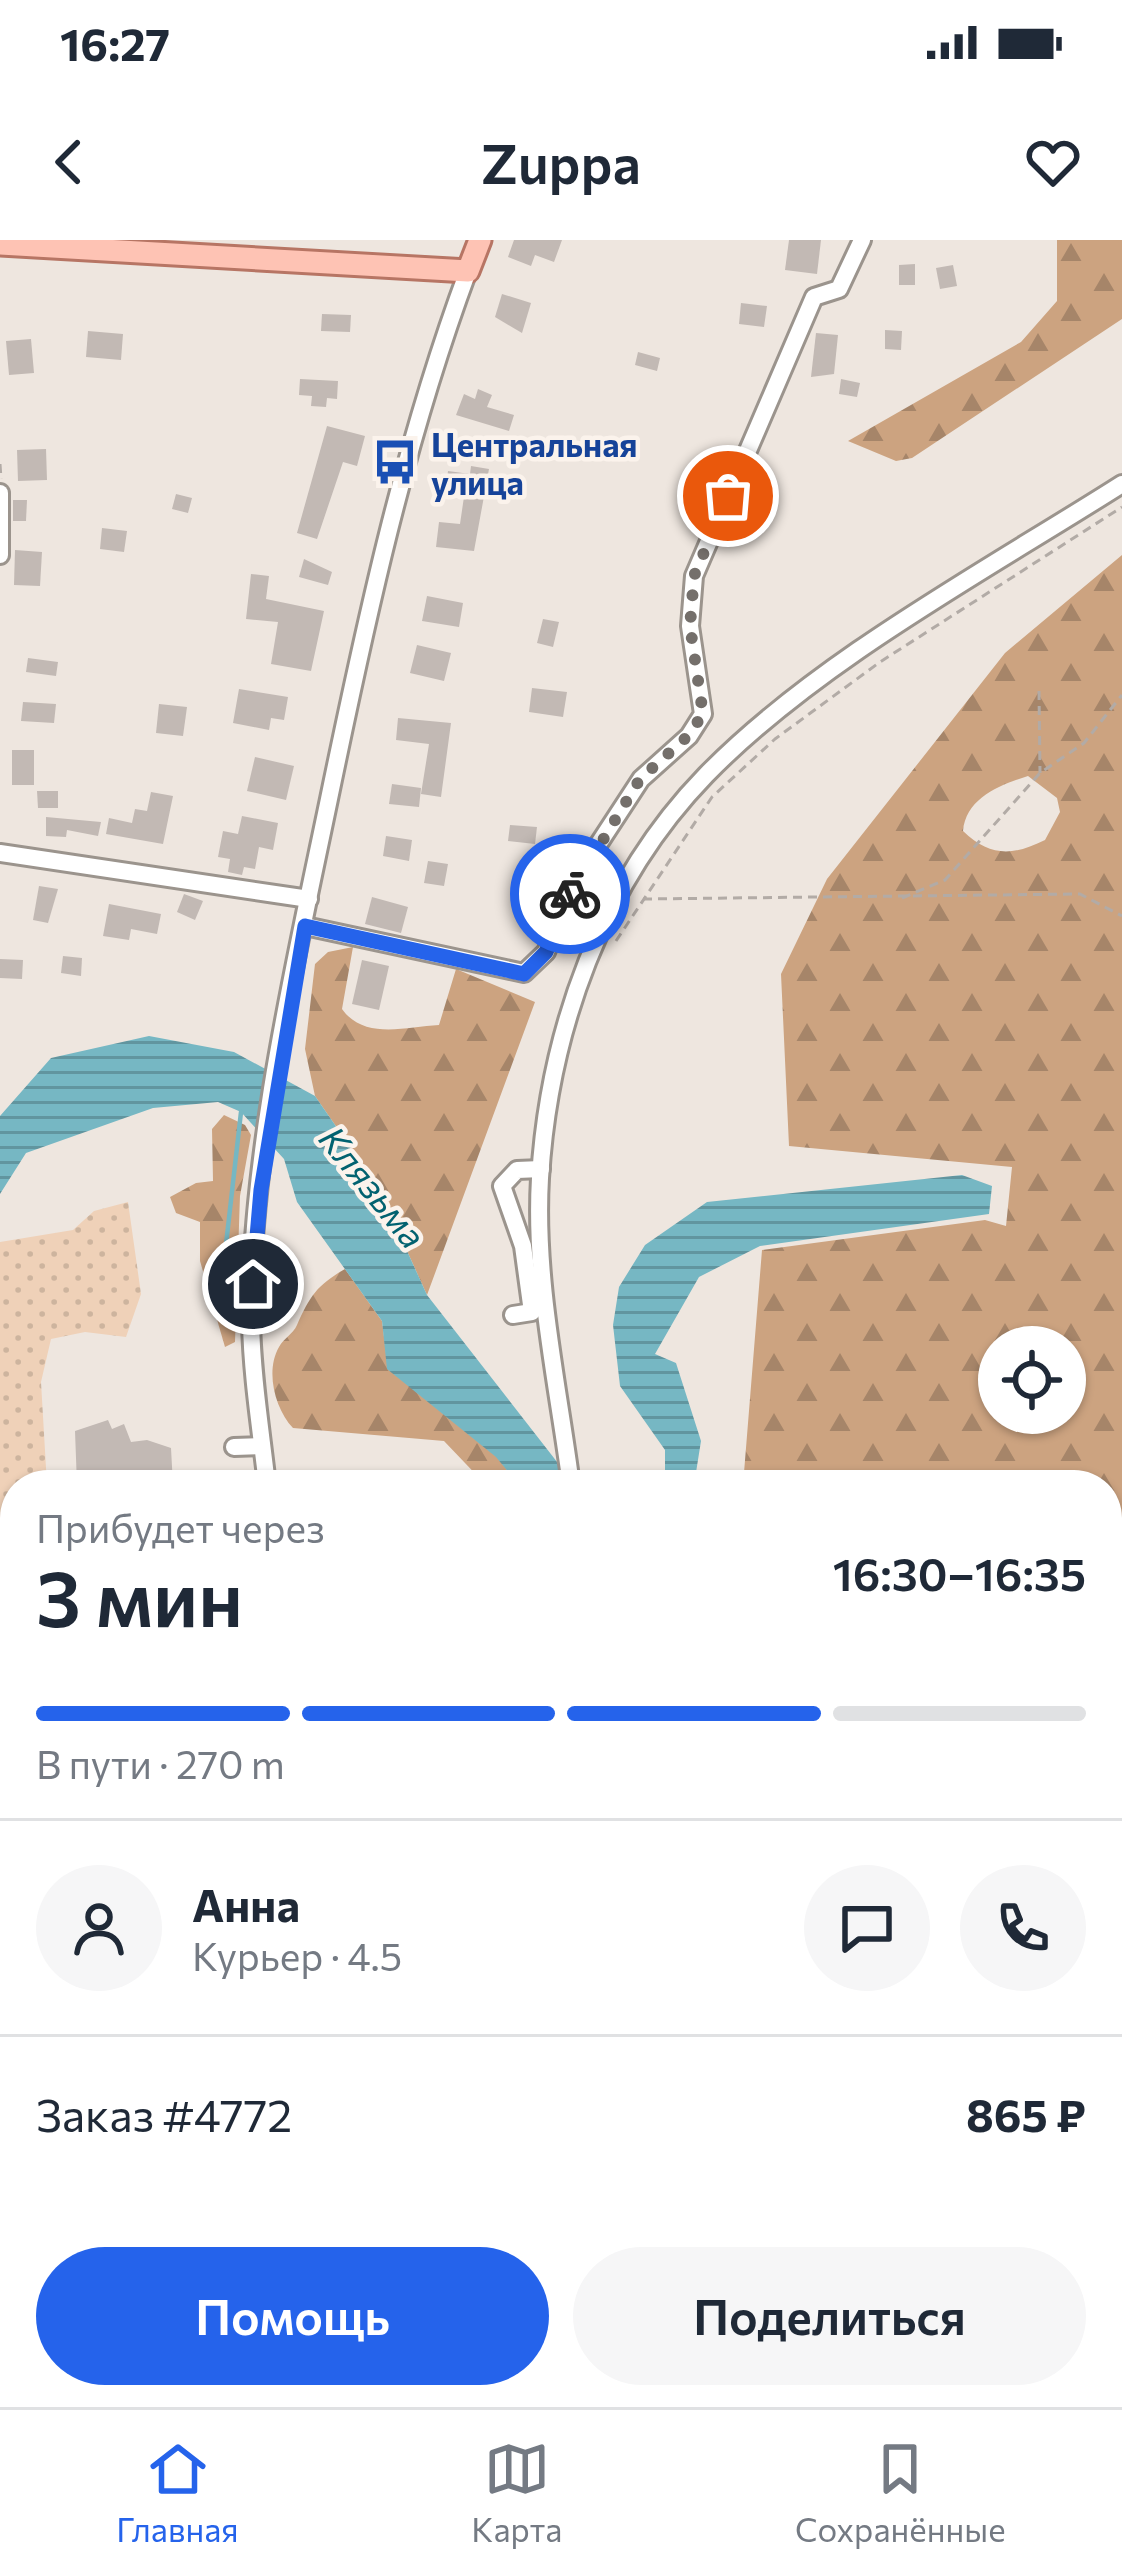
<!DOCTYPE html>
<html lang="ru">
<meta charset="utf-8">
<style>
:root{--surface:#fff;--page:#f6f6f7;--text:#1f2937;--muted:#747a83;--line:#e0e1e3;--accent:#2563eb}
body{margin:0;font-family:Commissioner,sans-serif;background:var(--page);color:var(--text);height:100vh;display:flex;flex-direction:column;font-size:45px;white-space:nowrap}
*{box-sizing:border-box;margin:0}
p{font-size:39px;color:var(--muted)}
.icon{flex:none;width:66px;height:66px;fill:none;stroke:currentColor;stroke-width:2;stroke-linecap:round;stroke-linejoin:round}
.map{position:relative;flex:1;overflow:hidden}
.drawer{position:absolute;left:0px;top:1230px;width:1122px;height:939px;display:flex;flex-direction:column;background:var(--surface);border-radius:48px 48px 0 0;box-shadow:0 3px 9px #0004}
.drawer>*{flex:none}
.controls{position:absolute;left:978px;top:1086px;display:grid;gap:24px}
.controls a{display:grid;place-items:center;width:108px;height:108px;border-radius:50%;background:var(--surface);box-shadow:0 3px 9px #0004;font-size:60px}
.pin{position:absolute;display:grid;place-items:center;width:102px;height:102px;color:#fff;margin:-51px;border:6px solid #fff;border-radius:50%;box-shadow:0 3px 12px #0007}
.courier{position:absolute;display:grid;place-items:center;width:120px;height:120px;margin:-60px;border:9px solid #2563eb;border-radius:50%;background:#fff;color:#222;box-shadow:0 3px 15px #0007}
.summary em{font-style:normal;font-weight:600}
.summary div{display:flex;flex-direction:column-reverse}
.summary{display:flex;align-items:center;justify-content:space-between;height:204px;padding:0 36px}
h1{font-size:78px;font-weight:600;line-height:90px}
.bar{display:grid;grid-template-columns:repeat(4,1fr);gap:18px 12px;align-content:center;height:144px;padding:0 36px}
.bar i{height:15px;border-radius:9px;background:var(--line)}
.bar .selected{background:var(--accent)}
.bar p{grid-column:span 4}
.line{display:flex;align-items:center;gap:30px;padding:0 36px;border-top:3px solid var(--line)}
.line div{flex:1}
.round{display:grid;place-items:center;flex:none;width:126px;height:126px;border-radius:63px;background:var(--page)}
.primary-button{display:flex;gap:24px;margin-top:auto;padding:24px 36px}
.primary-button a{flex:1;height:138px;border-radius:72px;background:var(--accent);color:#fff;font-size:48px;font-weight:600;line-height:138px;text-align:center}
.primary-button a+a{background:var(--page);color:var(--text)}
.status{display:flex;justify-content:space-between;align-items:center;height:84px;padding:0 60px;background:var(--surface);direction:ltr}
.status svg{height:33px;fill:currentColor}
header{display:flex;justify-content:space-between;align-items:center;height:156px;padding:0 36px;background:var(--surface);font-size:54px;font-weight:600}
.tabs{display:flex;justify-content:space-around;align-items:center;height:168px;border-top:3px solid var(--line);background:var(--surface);font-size:33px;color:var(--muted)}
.tabs a{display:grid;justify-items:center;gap:6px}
.tabs .selected{color:var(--accent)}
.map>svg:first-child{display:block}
.grass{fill:url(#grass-dots)}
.forest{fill:url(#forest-firs);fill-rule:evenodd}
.cemetery{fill:url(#cemetery-stones)}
.water{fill:url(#water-rules)}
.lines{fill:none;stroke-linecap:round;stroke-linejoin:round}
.stream{stroke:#76b7c3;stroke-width:4.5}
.building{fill:#c2b9b4}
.minor-casing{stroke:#9b948d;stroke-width:22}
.major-casing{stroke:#b77564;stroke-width:27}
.path{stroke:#b2aba6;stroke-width:3;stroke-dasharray:9 6;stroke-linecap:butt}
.minor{stroke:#fff;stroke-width:16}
.major{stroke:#fec3b4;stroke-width:21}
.done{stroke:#746f6b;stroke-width:12;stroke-dasharray:0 21.6}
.route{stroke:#2563eb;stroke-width:15}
.labels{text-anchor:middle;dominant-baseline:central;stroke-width:9;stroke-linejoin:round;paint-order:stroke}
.transit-label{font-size:33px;font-weight:bold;fill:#164399;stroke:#fbf3ec;text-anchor:start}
.water-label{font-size:36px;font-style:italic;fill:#026270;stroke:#fbf3ec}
</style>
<div class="status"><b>16:27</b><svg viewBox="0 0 49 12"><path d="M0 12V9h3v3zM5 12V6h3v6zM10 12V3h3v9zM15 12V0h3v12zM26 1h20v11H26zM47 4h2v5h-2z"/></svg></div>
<header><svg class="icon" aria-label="back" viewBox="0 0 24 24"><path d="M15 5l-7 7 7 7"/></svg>Zuppa<svg class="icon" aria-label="heart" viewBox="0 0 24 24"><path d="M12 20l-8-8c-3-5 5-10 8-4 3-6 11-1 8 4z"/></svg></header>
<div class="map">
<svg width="1122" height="2167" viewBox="0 0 1122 2167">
<defs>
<pattern id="grass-dots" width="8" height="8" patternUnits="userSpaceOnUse" patternTransform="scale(3)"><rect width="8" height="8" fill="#efd1b8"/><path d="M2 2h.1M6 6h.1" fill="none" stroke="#cdb49e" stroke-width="1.8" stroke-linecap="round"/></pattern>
<pattern id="forest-firs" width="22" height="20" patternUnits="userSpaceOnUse" patternTransform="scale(3)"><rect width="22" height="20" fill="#cca380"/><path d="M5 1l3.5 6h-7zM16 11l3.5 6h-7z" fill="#a68569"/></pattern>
<pattern id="cemetery-stones" width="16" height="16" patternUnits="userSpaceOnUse" patternTransform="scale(3)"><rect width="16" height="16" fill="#efd1b8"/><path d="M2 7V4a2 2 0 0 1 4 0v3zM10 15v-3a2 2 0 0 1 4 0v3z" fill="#cdb49e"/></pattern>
<pattern id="water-rules" width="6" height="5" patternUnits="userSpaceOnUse" patternTransform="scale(3)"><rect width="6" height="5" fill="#76b7c3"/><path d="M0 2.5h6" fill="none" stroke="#61959f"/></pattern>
</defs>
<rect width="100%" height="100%" fill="#eee6df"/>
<path class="grass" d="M128 962 141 1054 126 1097 85 1092 51 1099 41 1142 47 1245H15V1292L0 1293V1002L73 990 94 971Z"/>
<g class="forest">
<path d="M1057 0H1122V79L912 218 896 221 848 201 1021 102 1057 61Z"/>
<path d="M1122 315V1346L1107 1347V1245H743L762 1010 985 980 1006 986 1012 927 789 906 781 734 827 639 1005 413ZM1028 536 1057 558 1060 572 1045 600C1013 616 990 617 963 591 966 558 1000 545 1028 536ZM999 1107H1065V1173H999Z"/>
<path d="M353 707 342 769C364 800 405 787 439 785L456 729 535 762 427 1055 378 947 315 856 305 809 315 724 328 712Z"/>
<path d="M224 875 245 885 251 895 240 956 235 1102 225 1107 200 1021V982L176 973 170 957 196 943 213 941 212 889Z"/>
<path d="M345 1029 382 1081 388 1129 497 1217 519 1245H486L444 1201 293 1188C275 1169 265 1131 279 1107 284 1098 293 1094 297 1085 310 1056 317 1045 345 1029Z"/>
<path d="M1122 1650V2167H1000L994 2154H1107V1667Z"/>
</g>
<path class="cemetery" d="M490 2154H864L872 2167H484Z"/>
<g class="water">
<path d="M149 796 234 812 315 856 378 947 427 1055 575 1245H519L496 1217 387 1129 382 1081 297 962 284 919 241 872 218 862 153 868 26 913 0 954V876L51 818Z"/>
<path d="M962 935 992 946 989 974 760 1006 699 1037 655 1114 676 1123 701 1201 694 1245H665V1210L620 1146 613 1085 619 1047 645 1005 707 962Z"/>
<rect x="1107" y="1390" width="15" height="75"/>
</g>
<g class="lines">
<path class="stream" d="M223 1031 241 872"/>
</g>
<g class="building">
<path d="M514 0H562L554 22 535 15 531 26 508 17Z"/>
<path d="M789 0H821L817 34 785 30Z"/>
<path d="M915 24V45H899V25Z"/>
<path d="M953 25 957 46 940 49 936 28Z"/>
<path d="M502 54 531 63 522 93 495 77Z"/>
<path d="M741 63 767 66 764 87 739 84Z"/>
<path d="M322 74 351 75 350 92 321 91Z"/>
<path d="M885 90 902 91 901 110 885 109Z"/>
<path d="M88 91 123 94 121 120 86 117Z"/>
<path d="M816 93 838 95 834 134 811 137Z"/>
<path d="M31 99 34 133 9 135 6 101Z"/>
<path d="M638 112 660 118 657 131 635 125Z"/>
<path d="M300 139 338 141 337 159 327 158 326 167 311 166 312 156 299 155Z"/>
<path d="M841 139 860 143 857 157 839 154Z"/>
<path d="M478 149 492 155 487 167 514 175 509 191 456 175 464 154 475 159Z"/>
<path d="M327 186 365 196 357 226 343 222 317 299 297 293Z"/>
<path d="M46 209 47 240 18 241 17 210Z"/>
<path d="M471 226 489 229 474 311 436 307 439 282 460 284 465 250 446 247 448 231 470 234Z"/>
<path d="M176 254 192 258 188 273 172 269Z"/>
<path d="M13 260H27L26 281H13Z"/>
<path d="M102 288 127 291 124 312 100 309Z"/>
<path d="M15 310 42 312 40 346 14 345Z"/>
<path d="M304 319 332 332 328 345 299 337Z"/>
<path d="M251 334 269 336 266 359 324 371 311 431 271 424 278 382 246 379Z"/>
<path d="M427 356 463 363 459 387 422 381Z"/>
<path d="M543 379 559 382 553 407 537 403Z"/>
<path d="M417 405 451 413 444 441 410 433Z"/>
<path d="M28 418 58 422 56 436 26 432Z"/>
<path d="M532 448 567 452 563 477 529 472Z"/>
<path d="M239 449 288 457 284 480 271 478 269 490 233 483Z"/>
<path d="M23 462 56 464 54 483 21 481Z"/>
<path d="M159 464 187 467 183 496 156 493Z"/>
<path d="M398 478 451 483 441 557 421 554 429 504 396 500Z"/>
<rect x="12" y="510" width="22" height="35"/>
<path d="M255 517 294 526 286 560 247 551Z"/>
<path d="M392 544 421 548 419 567 389 564Z"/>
<path d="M37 551H58V568H38Z"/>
<path d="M151 552 173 556 163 604 106 594 109 578 132 583 135 569 147 571Z"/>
<path d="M242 576 278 583 273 610 259 607 255 629 244 627 242 635 228 632 230 619 218 617 223 591 238 594Z"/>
<path d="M46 577 101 582 98 596 67 590 66 597 46 596Z"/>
<path d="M510 585 537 587 535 604 508 601Z"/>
<path d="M386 596 412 600 409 621 383 616Z"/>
<path d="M428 621 448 624 444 646 424 643Z"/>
<path d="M39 646 58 649 48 683 33 680Z"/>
<path d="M184 654 203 661 195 680 177 672Z"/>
<path d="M372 657 408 667 401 693 365 684Z"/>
<path d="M109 664 161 674 157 694 131 689 129 700 103 696Z"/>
<path d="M63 716 82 718 81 736 61 733Z"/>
<path d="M0 719 23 720 22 739 0 738Z"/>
<path d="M362 720 389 726 379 770 352 764Z"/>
<path d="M108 1180 112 1189 124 1184 131 1202 147 1200 171 1208 173 1245H77L75 1191Z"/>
<path d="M0 1890 15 1891 14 1915 0 1914Z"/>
</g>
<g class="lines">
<g class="minor-casing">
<g id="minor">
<path d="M0 253V315"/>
<path d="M0 613 309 659"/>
<path d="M305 686 524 733 546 712 577 637 641 539 689 496 703 474 690 386 694 336 814 57 839 49 862 0"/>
<path d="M513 1075 532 1072 523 1006 502 946 517 930 541 929"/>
<path d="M234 1207 262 1206"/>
<path d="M267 1245C261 1191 252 1136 251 1082 250 915 295 723 329 559 366 380 404 203 468 31"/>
<path d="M571 1245C558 1145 534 1040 540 938 549 791 602 642 706 535 817 421 987 330 1122 244"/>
<path d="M0 1704 15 1699"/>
<path d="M0 1932H15"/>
<path d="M452 2154 466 2167"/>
<path d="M950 2154 957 2167"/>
<path d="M997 2154 1009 2167"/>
<path d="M259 2167V2154"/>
</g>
</g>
<g class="major-casing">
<path id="major" d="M0 4 468 31 480 0"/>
</g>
<g class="path">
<path d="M0 224 1 239"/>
<path d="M1039 451 1040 533"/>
<path d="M902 658 945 640 1040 533 1084 503 1122 455"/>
<path d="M643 659 1080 654 1122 676"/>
<path d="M616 701 712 557 775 499 880 422 1122 267"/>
<path d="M918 2154 923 2167"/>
<path d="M921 2154 929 2167"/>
</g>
<use href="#minor" class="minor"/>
<use href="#major" class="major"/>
</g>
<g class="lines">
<path class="done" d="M570 654 640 539 688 496 703 474 690 386 694 336 728 256"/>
<path class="route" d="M253 1044 261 950 305 686 524 734 546 712 570 654"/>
</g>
<defs>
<g id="bus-bare" transform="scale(3.6)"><path d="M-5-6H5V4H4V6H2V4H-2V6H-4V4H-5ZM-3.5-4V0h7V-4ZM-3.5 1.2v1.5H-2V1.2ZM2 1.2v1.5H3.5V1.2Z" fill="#1a4fb4" stroke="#fbf3ec" stroke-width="2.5" paint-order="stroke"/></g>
</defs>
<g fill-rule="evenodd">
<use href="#bus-bare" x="395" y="222"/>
</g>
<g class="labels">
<g class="transit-label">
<text x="431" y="203">Центральная<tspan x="431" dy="38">улица</tspan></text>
</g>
<g class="water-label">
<text transform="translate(374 946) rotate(51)">Клязьма</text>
</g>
</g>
</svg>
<div class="controls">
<a><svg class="icon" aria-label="locate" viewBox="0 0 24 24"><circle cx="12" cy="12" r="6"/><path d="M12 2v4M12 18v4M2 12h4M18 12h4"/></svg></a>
</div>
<div class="pin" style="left:728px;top:256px;background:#ea580c"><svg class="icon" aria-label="bag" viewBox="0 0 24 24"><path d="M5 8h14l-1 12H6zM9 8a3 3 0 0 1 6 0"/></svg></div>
<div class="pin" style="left:253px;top:1044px;background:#1f2937"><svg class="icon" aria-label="home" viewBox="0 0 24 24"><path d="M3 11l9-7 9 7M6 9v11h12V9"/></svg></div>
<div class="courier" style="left:570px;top:654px"><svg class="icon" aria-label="bike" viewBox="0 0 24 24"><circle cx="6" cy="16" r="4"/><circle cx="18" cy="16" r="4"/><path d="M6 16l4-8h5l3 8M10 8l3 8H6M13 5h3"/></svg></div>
<section class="drawer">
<div class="summary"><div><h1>3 мин</h1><p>Прибудет через</p></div><em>16:30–16:35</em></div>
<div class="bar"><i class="selected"></i><i class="selected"></i><i class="selected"></i><i></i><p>В пути · 270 m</p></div>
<div class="line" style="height:216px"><a class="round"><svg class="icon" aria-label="person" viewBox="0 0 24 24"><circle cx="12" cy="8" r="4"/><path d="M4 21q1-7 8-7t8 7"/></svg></a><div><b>Анна</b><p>Курьер · 4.5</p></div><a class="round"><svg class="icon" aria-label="chat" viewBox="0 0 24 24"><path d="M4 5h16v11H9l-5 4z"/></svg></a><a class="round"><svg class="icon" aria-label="phone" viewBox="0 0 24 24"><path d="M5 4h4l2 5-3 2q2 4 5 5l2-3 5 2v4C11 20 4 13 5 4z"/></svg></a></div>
<div class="line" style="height:156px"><div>Заказ #4772</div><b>865 ₽</b></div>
<div class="primary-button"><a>Помощь</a><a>Поделиться</a></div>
</section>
</div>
<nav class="tabs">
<a class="selected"><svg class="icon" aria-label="home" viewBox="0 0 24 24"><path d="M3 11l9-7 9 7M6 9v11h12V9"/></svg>Главная</a>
<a><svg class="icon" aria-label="map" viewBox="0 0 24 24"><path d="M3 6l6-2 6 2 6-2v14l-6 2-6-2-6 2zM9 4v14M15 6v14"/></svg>Карта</a>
<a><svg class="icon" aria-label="saved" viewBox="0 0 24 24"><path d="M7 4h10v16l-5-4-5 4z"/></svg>Сохранённые</a>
</nav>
